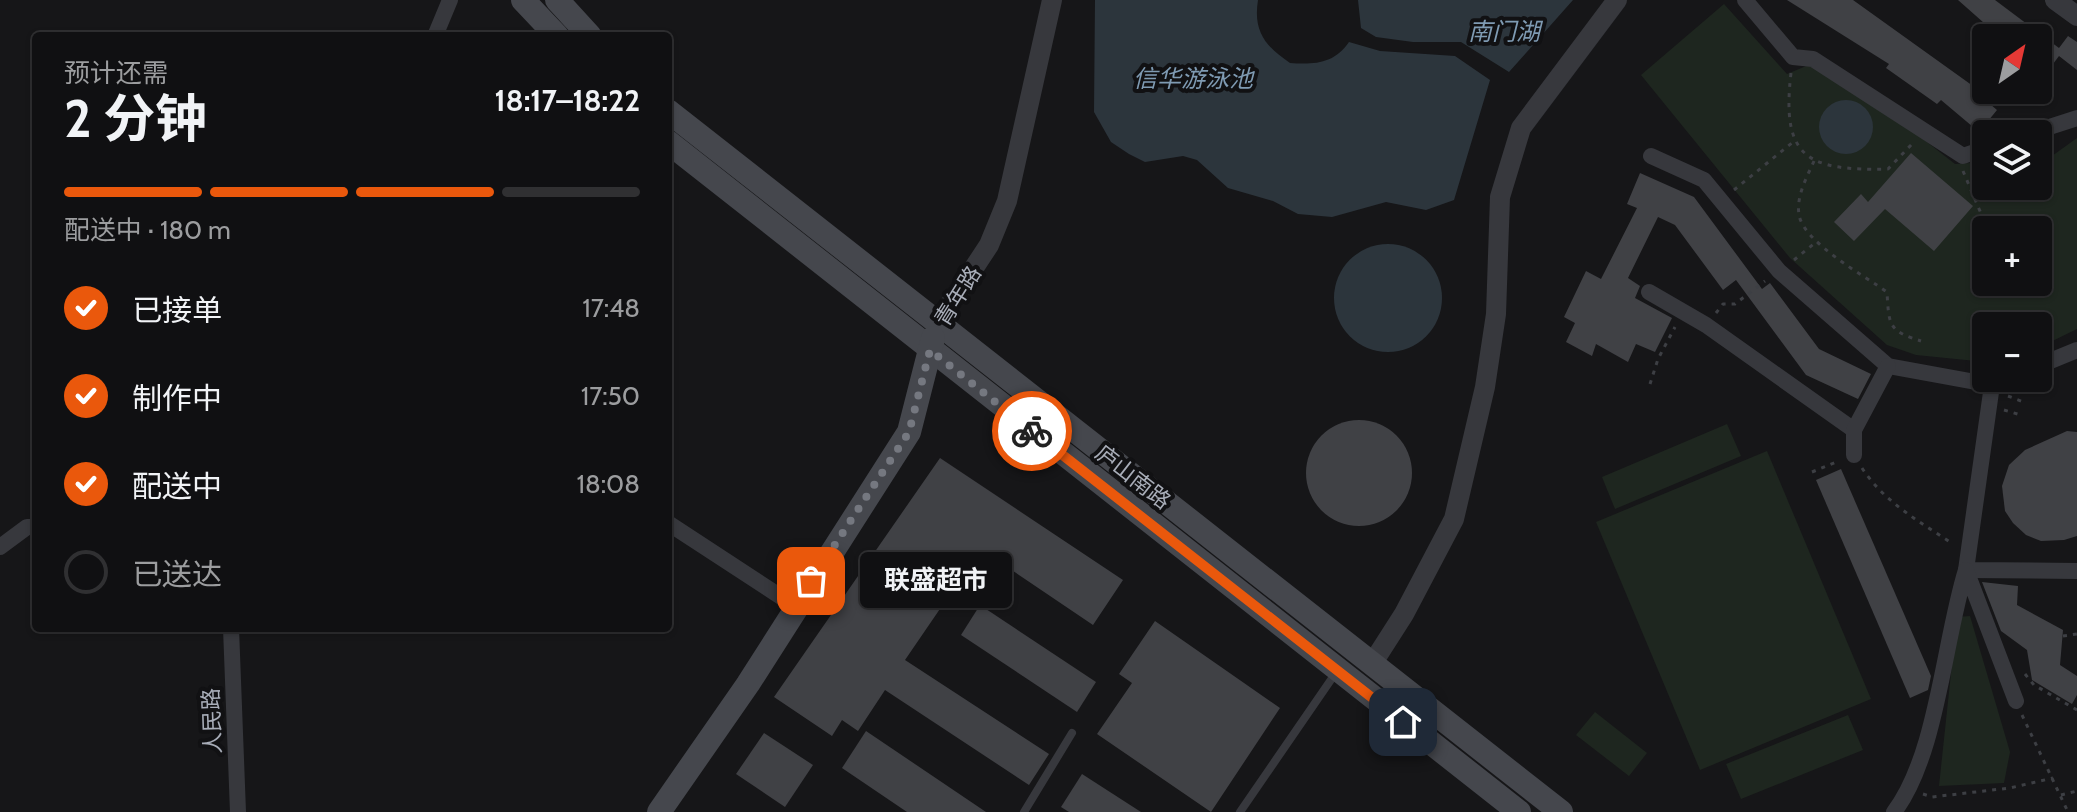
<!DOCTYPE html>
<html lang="zh">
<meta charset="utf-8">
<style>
:root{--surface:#101012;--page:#19191b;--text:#f1f3f6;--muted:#9c9d9f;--line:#303032;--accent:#ea580c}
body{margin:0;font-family:Cabin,"Noto Sans SC",sans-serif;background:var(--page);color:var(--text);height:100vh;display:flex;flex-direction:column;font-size:30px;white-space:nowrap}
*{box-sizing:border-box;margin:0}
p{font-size:26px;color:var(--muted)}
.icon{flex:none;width:44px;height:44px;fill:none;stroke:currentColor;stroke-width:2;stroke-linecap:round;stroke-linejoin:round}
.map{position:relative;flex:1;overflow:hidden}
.details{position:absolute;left:32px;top:32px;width:640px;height:600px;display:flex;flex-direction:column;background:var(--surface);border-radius:8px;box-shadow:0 2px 6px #0004,0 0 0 2px var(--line)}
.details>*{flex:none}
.needle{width:52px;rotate:34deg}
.buttons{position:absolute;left:1972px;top:24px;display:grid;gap:16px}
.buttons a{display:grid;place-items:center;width:80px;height:80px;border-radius:8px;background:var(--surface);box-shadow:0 2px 6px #0004,0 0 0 2px var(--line);font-size:40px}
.pin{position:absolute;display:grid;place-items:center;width:68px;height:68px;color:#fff;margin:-34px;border-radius:16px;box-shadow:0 4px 12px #0006}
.courier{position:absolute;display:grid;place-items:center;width:80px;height:80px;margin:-40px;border:6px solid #ea580c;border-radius:50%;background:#fff;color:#222;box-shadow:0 2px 10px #0007}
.bubble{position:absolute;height:56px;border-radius:8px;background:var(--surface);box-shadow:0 2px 6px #0004,0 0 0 2px var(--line);font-size:26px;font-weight:700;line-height:56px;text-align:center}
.headline em{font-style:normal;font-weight:700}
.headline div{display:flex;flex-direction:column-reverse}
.headline{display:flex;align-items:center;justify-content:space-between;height:136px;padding:0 32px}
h1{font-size:52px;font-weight:700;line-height:60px}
.bar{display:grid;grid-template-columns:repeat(4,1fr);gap:12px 8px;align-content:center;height:96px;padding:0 32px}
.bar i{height:10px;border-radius:6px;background:var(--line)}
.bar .selected{background:var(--accent)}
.bar p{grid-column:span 4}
ol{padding:0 32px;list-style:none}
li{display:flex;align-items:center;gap:24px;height:88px}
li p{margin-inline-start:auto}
li .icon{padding:8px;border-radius:50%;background:var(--accent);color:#fff;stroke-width:4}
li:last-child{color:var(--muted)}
li i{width:44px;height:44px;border:4px solid var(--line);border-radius:50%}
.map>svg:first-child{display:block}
.green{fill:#1e261f;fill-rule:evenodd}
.water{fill:#2c353c}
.building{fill:#404145}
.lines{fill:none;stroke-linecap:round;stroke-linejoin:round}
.path{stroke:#3d3f44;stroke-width:3;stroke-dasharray:4 6;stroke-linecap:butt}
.service{stroke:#37383d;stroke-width:8}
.minor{stroke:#37383d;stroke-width:16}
.tertiary{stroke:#37383d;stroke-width:20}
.secondary{stroke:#45474d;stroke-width:24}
.done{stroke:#757880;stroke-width:8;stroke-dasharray:0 14.4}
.route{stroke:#ea580c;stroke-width:10}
.labels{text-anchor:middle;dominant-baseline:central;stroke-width:8;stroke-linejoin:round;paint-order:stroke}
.street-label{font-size:22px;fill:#a8adb8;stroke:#111113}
.water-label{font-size:24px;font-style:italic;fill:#7f9bb3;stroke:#111113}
</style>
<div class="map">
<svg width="2077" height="812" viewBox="0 0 2077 812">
<rect width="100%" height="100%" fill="#161618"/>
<g class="green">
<path d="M1724 4 1787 74 1811 64 1895 117 1955 164 1986 162V186H2038V166L2077 138V329L2038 348V326H1986V362L1916 355 1887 345 1790 258 1641 75ZM1986 230H2038V282H1986Z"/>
<path d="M1727 424 1741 456 1615 509 1602 477Z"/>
<path d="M1767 451 1871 699 1700 770 1596 522Z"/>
<path d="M1970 616 2010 752 2004 783 1939 786 1957 617Z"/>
<path d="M1595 712 1647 753 1629 776 1576 735Z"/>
<path d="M1848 715 1863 750 1741 799 1726 764Z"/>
</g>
<g class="water">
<path d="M1095 0H1258C1253 31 1265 46 1290 63 1315 65 1335 63 1349 42L1380 51 1455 56 1490 80 1454 200 1426 210 1386 202 1332 217 1298 214 1273 201 1228 188 1197 160 1183 156 1145 162 1129 154 1111 142 1094 112Z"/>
<path d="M1358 0H1573L1509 72 1461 42H1413L1376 37 1361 28Z"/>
<circle cx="1846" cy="127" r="27"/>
<circle cx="1388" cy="298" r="54"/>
</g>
<g class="building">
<path d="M1787 0H1853L1973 86 1978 79 1990 90 1983 98 1997 110 1979 132 1941 100 1937 104 1886 68 1889 64Z"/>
<path d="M1958 0H1995L2059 48 2068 36 2077 42V70L2059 56 2038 84V38H2001Z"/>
<path d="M1911 153 1973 206 1934 251 1885 209 1854 241 1834 222 1861 194 1868 202Z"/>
<path d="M1640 173 1694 197 1762 289 1770 283 1819 349 1871 374 1858 399 1806 375 1736 280 1723 290 1675 225 1658 217 1628 278 1640 286 1635 298 1672 318 1655 352 1636 344 1628 362 1596 344 1592 356 1566 342 1575 323 1564 317 1586 271 1601 279 1637 208 1627 204Z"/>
<circle cx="1359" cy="473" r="53"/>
<path d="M2067 431 2077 432V536L2064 540 2041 541 2026 535 2013 523 2005 511 2002 486 2009 465 2025 450Z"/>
<path d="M940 458 1123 580 1093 625 985 552 962 587 957 584 905 660 1049 754 1029 785 885 690 858 731 842 720 832 736 774 697Z"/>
<path d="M1841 469 1931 676 1928 690 1910 698 1816 480Z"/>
<path d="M1982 582 2018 586 2017 605 2063 630 2060 665 2077 676V695L2072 704 2032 680 2027 650 2001 631Z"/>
<path d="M980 605 1096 682 1077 712 961 635Z"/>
<path d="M1155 621 1280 708 1211 812 1097 734 1132 683 1119 674Z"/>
<path d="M866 731 986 812H907L842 768Z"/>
<path d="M764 733 813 765 785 807 736 774Z"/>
<path d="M1082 774 1141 812H1069L1061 807Z"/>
</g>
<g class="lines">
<g class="path">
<path d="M1791 73C1781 158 1807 171 1888 169L1912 144"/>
<path d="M1814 161C1807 177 1796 196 1799 215 1804 243 1865 276 1887 292 1889 325 1888 331 1921 341"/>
<path d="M1963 171 1988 230"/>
<path d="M1734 190 1793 142"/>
<path d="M1794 260 1816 242"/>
<path d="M1716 313 1723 304H1735L1765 281"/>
<path d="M1650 384 1658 359 1675 327"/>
<path d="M2008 396 2026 403"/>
<path d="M2004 410 2021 415"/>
<path d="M1862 468C1884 502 1920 522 1953 544"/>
<path d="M1812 472 1839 461"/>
<path d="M2063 636 2077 634"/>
<path d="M2025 674 2034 685 2077 710"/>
<path d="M2022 715 2068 812"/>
<path d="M1923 794 1932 797 2010 788 2053 778"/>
<path d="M2061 795 2077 791"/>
</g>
<g class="service">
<path d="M1024 812 1072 733"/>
<path d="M1240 812 1337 671"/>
</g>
<g class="minor">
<path d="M1745 0 1793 57 1813 59 1963 156 1986 148"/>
<path d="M435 36 450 0"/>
<path d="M2028 134 2077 118"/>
<path d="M1651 156 1704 180 1779 271 1888 366 1992 385 2010 378"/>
<path d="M1649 292 1706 325 1854 430"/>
<path d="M2038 366 2077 350"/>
<path d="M1992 385 1966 570 2077 571"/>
<path d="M1854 455V430L1888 366"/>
<path d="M668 523 795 606"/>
<path d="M0 547 27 527H36"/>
<path d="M231 628 238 812"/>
<path d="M1894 812C1937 756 1944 640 1966 570L2016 701"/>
</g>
<g class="tertiary">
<path d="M2055 0 2077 16"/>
<path d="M937 324 989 245 1007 201 1052 0"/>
<path d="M1372 664 1404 614 1454 519 1485 387 1496 314 1500 197 1521 128 1617 0"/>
</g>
<g class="secondary">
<path d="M523 0 557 36"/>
<path d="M557 0 590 36"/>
<path d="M668 111 1561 812"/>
<path d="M668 142 1519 812"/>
<path d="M659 812 748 684 909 432 933 338"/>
</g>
</g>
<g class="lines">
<path class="done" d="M811 581 909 432 930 350 1032 431"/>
<path class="route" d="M1032 431 1403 722"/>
</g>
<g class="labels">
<g class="street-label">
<text transform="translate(958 296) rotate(-58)">青年路</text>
<text transform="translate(1133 477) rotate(38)">庐山南路</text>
<text transform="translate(212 721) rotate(-92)">人民路</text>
</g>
<g class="water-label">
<text x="1504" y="31">南门湖</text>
<text x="1193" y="78">信华游泳池</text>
</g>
</g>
</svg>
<div class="buttons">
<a><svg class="needle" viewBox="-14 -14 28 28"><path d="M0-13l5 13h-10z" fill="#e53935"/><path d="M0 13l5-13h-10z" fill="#9c9d9f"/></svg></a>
<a><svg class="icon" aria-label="layers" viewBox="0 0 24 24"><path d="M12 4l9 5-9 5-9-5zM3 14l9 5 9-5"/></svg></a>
<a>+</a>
<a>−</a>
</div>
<div class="pin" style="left:811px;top:581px;background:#ea580c"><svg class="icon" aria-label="bag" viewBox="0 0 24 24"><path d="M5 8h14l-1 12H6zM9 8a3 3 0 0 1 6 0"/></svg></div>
<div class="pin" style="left:1403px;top:722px;background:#1f2937"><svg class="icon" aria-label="home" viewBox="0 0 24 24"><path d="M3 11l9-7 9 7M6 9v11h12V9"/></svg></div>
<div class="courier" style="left:1032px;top:431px"><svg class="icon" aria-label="bike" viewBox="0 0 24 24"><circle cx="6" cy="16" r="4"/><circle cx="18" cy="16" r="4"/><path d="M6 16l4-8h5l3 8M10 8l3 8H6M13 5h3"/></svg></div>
<div class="bubble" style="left:860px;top:552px;width:152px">联盛超市</div>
<section class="details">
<div class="headline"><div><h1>2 分钟</h1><p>预计还需</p></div><em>18:17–18:22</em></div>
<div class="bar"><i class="selected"></i><i class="selected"></i><i class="selected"></i><i></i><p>配送中 · 180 m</p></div>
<ol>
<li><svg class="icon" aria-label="check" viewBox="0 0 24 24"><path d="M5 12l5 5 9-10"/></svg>已接单<p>17:48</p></li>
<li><svg class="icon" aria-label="check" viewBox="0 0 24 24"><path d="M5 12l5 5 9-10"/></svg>制作中<p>17:50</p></li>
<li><svg class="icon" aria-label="check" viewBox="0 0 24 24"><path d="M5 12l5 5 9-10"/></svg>配送中<p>18:08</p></li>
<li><i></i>已送达</li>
</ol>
</section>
</div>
